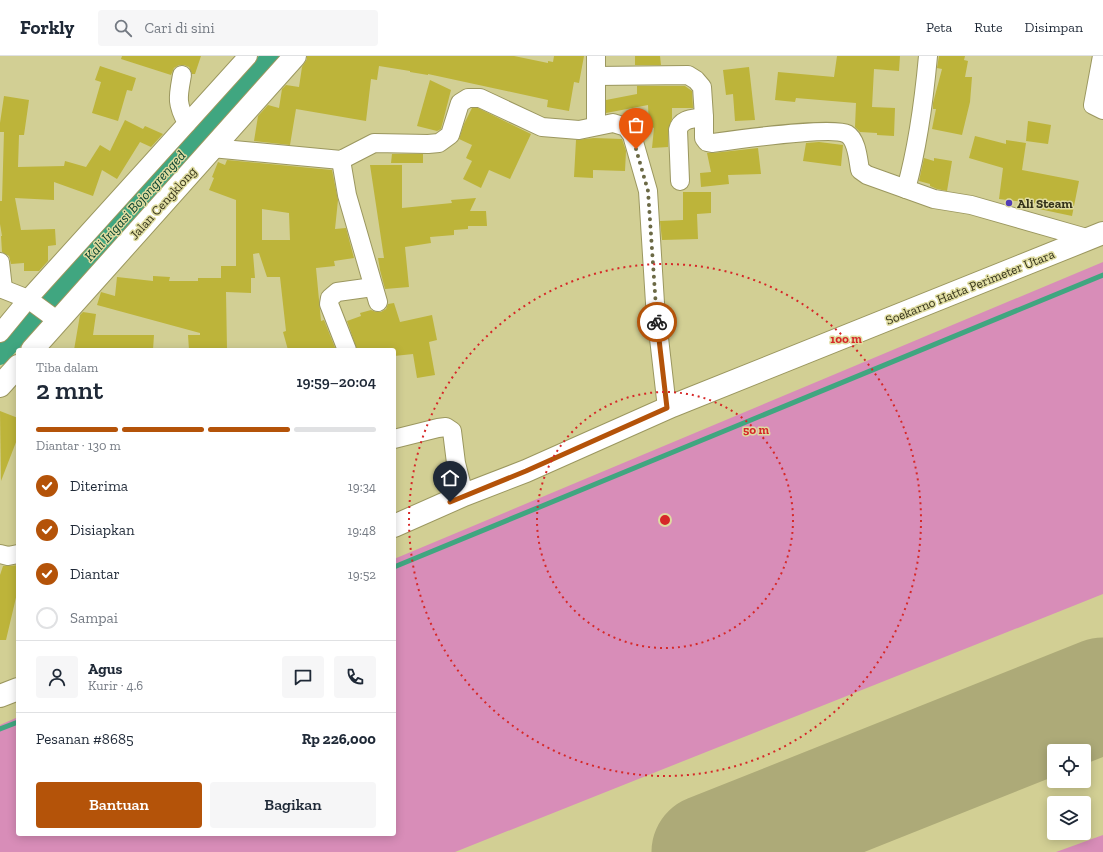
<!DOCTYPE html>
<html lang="id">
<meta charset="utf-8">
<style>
:root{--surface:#fff;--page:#f6f6f7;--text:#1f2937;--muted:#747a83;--line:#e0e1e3;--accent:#b45309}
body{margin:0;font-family:"Zilla Slab",serif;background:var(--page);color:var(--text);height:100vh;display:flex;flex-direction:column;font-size:15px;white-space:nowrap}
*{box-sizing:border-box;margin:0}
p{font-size:13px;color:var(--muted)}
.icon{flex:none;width:22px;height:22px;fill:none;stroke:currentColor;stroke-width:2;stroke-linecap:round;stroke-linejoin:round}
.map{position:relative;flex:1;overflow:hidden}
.panel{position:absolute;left:16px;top:292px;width:380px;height:488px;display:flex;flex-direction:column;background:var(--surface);border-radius:4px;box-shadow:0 2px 10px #0003}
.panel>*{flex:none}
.fabs{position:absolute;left:1047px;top:688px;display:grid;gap:8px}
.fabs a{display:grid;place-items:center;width:44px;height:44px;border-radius:4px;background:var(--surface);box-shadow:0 2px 10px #0003;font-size:20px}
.pin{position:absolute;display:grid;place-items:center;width:34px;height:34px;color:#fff;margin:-41px -17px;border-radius:50% 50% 50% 0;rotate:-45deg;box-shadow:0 0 4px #0007}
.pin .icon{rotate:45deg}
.courier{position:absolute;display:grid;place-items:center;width:40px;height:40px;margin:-20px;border:3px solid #b45309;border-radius:50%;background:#fff;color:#222;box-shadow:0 1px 5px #0007}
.summary em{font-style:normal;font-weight:600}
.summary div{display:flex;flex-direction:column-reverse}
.summary{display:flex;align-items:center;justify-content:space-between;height:68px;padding:0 20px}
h1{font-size:26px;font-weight:600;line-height:30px}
.bar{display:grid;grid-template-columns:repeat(4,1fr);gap:6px 4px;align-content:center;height:48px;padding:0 20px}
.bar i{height:5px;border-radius:3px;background:var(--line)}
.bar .active{background:var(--accent)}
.bar p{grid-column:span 4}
.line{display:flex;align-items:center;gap:10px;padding:0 20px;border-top:1px solid var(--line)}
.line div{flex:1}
.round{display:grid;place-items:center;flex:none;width:42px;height:42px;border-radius:4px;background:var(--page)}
ol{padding:0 20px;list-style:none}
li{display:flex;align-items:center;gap:12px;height:44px}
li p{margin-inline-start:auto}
li .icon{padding:4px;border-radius:50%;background:var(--accent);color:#fff;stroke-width:4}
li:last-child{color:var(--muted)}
li i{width:22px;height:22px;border:2px solid var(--line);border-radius:50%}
.button{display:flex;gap:8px;margin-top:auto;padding:8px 20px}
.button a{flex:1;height:46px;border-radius:4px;background:var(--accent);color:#fff;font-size:16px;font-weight:600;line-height:46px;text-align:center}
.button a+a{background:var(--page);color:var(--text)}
header{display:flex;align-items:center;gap:24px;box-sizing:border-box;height:56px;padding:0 20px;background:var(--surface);border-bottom:1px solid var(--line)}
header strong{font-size:19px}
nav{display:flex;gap:22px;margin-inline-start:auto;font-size:14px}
.search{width:280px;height:36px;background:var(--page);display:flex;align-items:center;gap:10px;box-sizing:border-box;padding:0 14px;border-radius:4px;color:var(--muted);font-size:15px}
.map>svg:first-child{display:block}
.green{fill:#d88db8}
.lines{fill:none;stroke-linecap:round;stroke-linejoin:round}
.stream{stroke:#40a680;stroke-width:5}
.canal{stroke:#40a680;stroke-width:18}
.runway{stroke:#adaa78;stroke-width:115}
.building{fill:#bdb43a;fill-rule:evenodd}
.street-casing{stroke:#9b975f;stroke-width:20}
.secondary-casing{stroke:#9b975f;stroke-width:24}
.street{stroke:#fff;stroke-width:18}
.secondary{stroke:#fff;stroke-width:22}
.done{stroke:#6b6945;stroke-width:4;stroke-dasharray:0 7.2}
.route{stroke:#b45309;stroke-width:5}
.ring{fill:none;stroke:#d62828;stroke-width:2;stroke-dasharray:2 4}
.poi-dot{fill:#533db5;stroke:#dfdca0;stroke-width:1.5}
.labels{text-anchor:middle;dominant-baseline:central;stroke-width:3;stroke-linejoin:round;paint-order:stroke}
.street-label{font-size:13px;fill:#34321a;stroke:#dfdca0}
.poi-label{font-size:13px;font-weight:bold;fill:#34321a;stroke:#dfdca0;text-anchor:start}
.water-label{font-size:14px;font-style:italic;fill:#07432f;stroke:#dfdca0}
.centre{fill:#d62828;stroke:#dfdca0;stroke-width:2}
.ring-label{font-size:12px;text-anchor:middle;font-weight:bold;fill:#d62828;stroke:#dfdca0;stroke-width:3;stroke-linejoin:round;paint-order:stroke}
</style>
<header>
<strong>Forkly</strong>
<div class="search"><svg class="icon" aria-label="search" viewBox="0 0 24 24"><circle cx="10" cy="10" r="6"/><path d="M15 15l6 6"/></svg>Cari di sini</div>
<nav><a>Peta</a><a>Rute</a><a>Disimpan</a></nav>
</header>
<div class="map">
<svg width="1103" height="796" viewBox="0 0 1103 796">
<rect width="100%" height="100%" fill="#d2cf94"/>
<g class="green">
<path d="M1103 206V538L455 796H0V669L18 661V778H394V503Z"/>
<path d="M1103 779V796H1056Z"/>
</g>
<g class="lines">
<g class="stream">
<path d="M394 511 1103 219"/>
<path d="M0 673 18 666"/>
</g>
<path class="canal" d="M0 300 271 0"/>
<path class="runway" d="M709 796 1103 639"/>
</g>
<g class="building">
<path d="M122 0H201L195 18H192L189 11 184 9H179L174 12 171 19 121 3Z"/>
<path d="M307 0H514L548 7V5L553 6 554 0H584L579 27 574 26 569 55 547 51 548 44 428 18V19L410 16V15L379 10 377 24 371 23 366 65 296 53 290 89 254 85 258 60 268 49 279 52 282 33 286 29 299 31 302 11 307 3Z"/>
<path d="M635 0H660L661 9H635Z"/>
<path d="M837 0H900L899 15 874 13 872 51 895 52 894 80 877 79V77L860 76 855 71 856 47 796 42 795 46 775 44 778 16 834 21Z"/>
<path d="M939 0H965L964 4 968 5 965 21H972L970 46 962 79 932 73 936 53H933V47L942 13 937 12Z"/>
<path d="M100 10 136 22 132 35 127 34 118 65 92 57 101 26 95 24Z"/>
<path d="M749 11 755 64 735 65 733 38 726 39 723 14Z"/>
<path d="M430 24 451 34 441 73 437 75 417 70Z"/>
<path d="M637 30H685L692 35 693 52H672V63L668 74V91L652 92 654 72 649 70 648 49 606 57V44L637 38Z"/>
<path d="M4 40 29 44 24 79H19L18 111 64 110 65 105 86 111 100 89 110 95 125 64 143 73 145 70 163 78 151 91 140 86 117 123 102 114 93 140 54 126V144L15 142 21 174 55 173 56 189 48 190V205L39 215H24V207L11 208 9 200 2 196 1 180H2L0 168V145H2L4 76H0V67Z"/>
<path d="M472 52H478L531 78 510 123 489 114 481 132 463 123 472 105 466 102 472 89 459 83 464 68Z"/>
<path d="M1028 65 1051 69 1048 88 1026 85Z"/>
<path d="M975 80 1006 88V84L1026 87 1022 114 1079 125 1072 160 1039 153 1041 148 999 143 1003 112 969 102Z"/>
<path d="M594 82 622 83 626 95 625 115 593 114V122L574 121 576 84Z"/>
<path d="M819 86 843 89 841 110 803 105 806 87Z"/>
<path d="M758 92 761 118 728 119 729 128 701 131 700 117 711 116 707 97H713Z"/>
<path d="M392 98H423V107H391Z"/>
<path d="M924 102 934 105V102L952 105 947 135 937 133 930 130V128L919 125Z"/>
<path d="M227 104 332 114 338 144 335 173 346 172 354 202 334 205 335 210 316 212 321 265 324 264 336 294H288L283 276 286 275 280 221H267L259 197 253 198 255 222H251V237L226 236 227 294H189L188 279H200V277L97 249 101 236 115 240 117 221 153 225V220L170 221 169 225H198V222H221V210H236V144L209 134 214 122 212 121 218 106 225 109ZM262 153 289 157 290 184H262Z"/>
<path d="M370 109H402V152L452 147 451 144 476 142 470 155H486L487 170H468V173L454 174V179L430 181 431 187 405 191 409 231 385 233 380 214 378 202H384Z"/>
<path d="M683 136H711V157L697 158 698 183 662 184 660 165 683 164Z"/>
<path d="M394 247 400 266 432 259 437 284 429 286 435 319 417 322 413 298 394 300V294H357L347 265 361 260 360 257 371 254 376 256H381L386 253 388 248Z"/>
<path d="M83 256 96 258 93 279H154L153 294H74L80 259Z"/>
<path d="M0 355 18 362V381L1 425Z"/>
<path d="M18 509V533L6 584H0V519L3 510H10Z"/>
</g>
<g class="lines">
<g class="street-casing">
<g id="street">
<path d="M596 0V20L688 19 696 24 702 31 704 61V82L707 86 712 87C734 84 833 70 847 78 857 84 858 103 860 114L867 119 934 143 971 149 1090 183"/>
<path d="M1102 0 1093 49 1103 54"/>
<path d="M182 19C178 41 176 47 187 67"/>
<path d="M596 20V70"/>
<path d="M212 92 341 104 374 87 428 88 439 87 450 79 460 47 468 42H480L542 71 579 74 613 67 626 71 632 79 648 135 655 247 667 352"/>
<path d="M341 104 347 139 378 246"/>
<path d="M680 125 678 74C681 62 694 63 704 61"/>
<path d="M906 133C918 90 924 44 928 0"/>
<path d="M0 206 3 233"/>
<path d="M0 232 28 243 58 265"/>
<path d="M0 277 28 243 248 0"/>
<path d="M347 294 329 248 330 242 337 236 373 231"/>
<path d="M394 383 438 372 446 371 452 375 456 407 464 439"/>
<path d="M0 498 8 500 18 498"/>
</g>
</g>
<g class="secondary-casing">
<g id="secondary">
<path d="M32 294 295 0"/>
<path d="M0 330 18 310"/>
<path d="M394 470 464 439 526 415 672 350 1103 177"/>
<path d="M0 640 18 633"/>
</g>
</g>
<use href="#street" class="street"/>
<use href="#secondary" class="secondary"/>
</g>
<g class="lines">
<path class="done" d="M636 93 648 135 657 266"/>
<path class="route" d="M450 446 526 415 667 352 657 266"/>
</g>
<g class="ring">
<circle cx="665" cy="464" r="128"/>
<circle cx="665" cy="464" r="256"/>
</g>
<circle class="poi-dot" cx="1009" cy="147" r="4"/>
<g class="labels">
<g class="street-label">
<text transform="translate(163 147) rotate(-48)">Jalan Cengklong</text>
<text transform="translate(970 231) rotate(-22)">Soekarno Hatta Perimeter Utara</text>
</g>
<g class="poi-label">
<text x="1017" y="147">Ali Steam</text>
</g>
<g class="water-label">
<text transform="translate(135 150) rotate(-48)">Kali Irigasi Bojongrenged</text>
</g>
</g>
<circle cx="665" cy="464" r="6" class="centre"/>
<g class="ring-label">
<text x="846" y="287">100 m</text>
<text x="756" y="378">50 m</text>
</g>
</svg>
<div class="fabs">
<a><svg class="icon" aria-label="locate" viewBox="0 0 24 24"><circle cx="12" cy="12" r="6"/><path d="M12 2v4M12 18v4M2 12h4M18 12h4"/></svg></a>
<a><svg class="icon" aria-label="layers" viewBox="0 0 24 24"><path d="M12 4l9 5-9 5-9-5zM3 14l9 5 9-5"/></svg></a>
</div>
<div class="pin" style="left:636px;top:93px;background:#ea580c"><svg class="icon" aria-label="bag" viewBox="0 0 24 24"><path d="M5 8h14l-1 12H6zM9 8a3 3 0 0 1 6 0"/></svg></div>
<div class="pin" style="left:450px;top:446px;background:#1f2937"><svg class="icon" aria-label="home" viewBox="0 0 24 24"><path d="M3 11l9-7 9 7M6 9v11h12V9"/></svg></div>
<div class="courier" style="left:657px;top:266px"><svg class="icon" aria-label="bike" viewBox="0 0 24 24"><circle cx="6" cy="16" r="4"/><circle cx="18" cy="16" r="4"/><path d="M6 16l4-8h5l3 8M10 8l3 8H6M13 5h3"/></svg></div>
<section class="panel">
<div class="summary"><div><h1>2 mnt</h1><p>Tiba dalam</p></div><em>19:59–20:04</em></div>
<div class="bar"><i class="active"></i><i class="active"></i><i class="active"></i><i></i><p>Diantar · 130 m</p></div>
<ol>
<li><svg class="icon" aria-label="check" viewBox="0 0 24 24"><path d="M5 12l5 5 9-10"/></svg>Diterima<p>19:34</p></li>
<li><svg class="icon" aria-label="check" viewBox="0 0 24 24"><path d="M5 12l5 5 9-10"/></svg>Disiapkan<p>19:48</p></li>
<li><svg class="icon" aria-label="check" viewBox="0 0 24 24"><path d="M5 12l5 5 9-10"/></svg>Diantar<p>19:52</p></li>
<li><i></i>Sampai</li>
</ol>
<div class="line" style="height:72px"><a class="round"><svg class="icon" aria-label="person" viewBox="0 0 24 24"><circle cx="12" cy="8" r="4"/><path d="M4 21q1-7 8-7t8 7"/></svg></a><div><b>Agus</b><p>Kurir · 4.6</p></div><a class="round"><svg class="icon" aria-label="chat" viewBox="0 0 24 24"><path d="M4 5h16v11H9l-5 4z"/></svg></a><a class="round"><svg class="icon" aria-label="phone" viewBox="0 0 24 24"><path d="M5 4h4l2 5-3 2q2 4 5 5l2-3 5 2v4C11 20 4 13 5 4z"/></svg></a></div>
<div class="line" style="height:52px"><div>Pesanan #8685</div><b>Rp 226,000</b></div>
<div class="button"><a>Bantuan</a><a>Bagikan</a></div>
</section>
</div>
